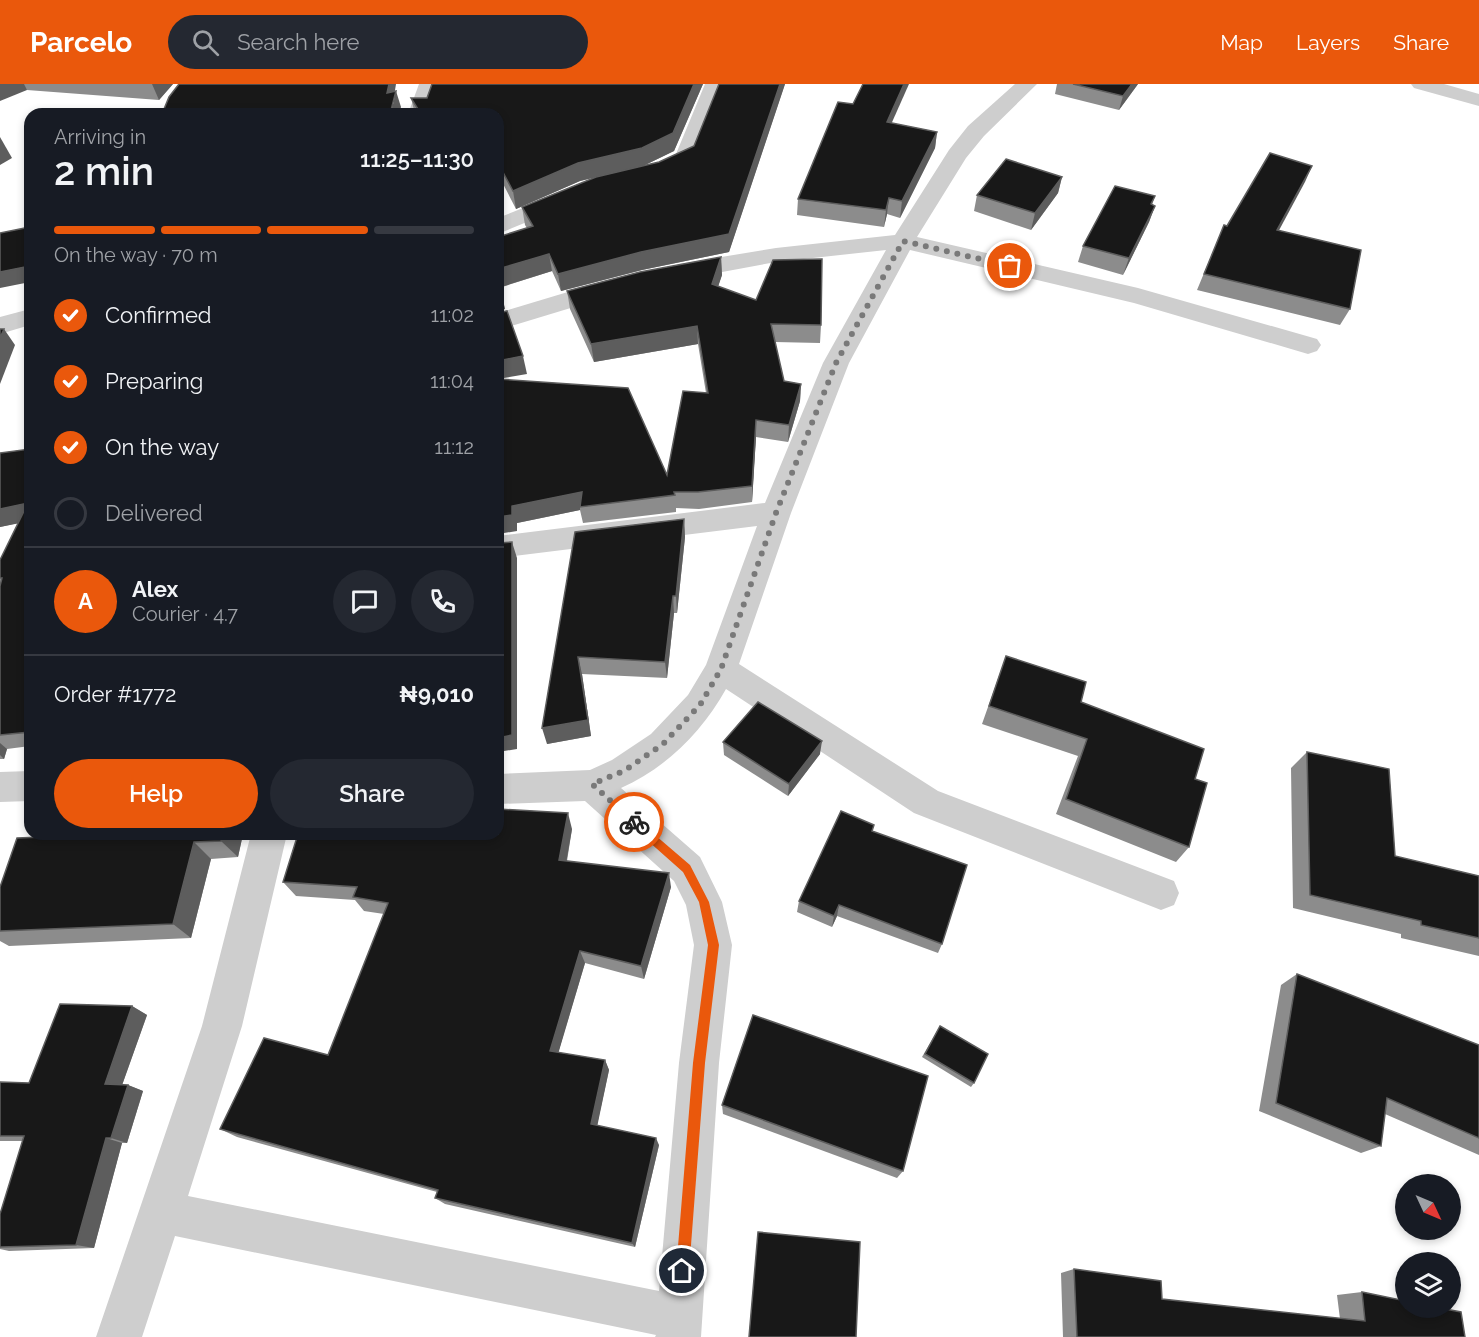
<!DOCTYPE html>
<meta charset="utf-8">
<style>
:root{--surface:#171b24;--page:#242831;--text:#f1f3f6;--muted:#9ea1a6;--line:#363941;--accent:#ea580c}
body{margin:0;font-family:Raleway,sans-serif;background:var(--page);color:var(--text);height:100vh;display:flex;flex-direction:column;font-size:22px;white-space:nowrap}
*{box-sizing:border-box;margin:0}
p{font-size:20px;color:var(--muted)}
.icon{flex:none;width:33px;height:33px;fill:none;stroke:currentColor;stroke-width:2;stroke-linecap:round;stroke-linejoin:round}
.map{position:relative;flex:1;overflow:hidden}
.side{position:absolute;left:24px;top:24px;width:480px;height:732px;display:flex;flex-direction:column;background:var(--surface);border-radius:18px;box-shadow:0 3px 9px #0003}
.side>*{flex:none}
.needle{width:39px;rotate:134deg}
.controls{position:absolute;left:1395px;top:1090px;display:grid;gap:12px}
.controls a{display:grid;place-items:center;width:66px;height:66px;border-radius:50%;background:var(--surface);box-shadow:0 3px 9px #0003;font-size:30px}
.pin{position:absolute;display:grid;place-items:center;width:51px;height:51px;color:#fff;margin:-26px;border:3px solid #fff;border-radius:50%;box-shadow:0 2px 6px #0007}
.courier{position:absolute;display:grid;place-items:center;width:60px;height:60px;margin:-30px;border:4px solid #ea580c;border-radius:50%;background:#fff;color:#222;box-shadow:0 2px 8px #0007}
.head em{font-style:normal;font-weight:600}
.head div{display:flex;flex-direction:column-reverse}
.head{display:flex;align-items:center;justify-content:space-between;height:102px;padding:0 30px}
h1{font-size:39px;font-weight:600;line-height:45px}
.bar{display:grid;grid-template-columns:repeat(4,1fr);gap:9px 6px;align-content:center;height:72px;padding:0 30px}
.bar i{height:8px;border-radius:4px;background:var(--line)}
.bar .active{background:var(--accent)}
.bar p{grid-column:span 4}
.line{display:flex;align-items:center;gap:15px;padding:0 30px;border-top:2px solid var(--line)}
.line div{flex:1}
.round{display:grid;place-items:center;flex:none;width:63px;height:63px;border-radius:32px;background:var(--page)}
ol{padding:0 30px;list-style:none}
li{display:flex;align-items:center;gap:18px;height:66px}
li p{margin-inline-start:auto}
li .icon{padding:6px;border-radius:50%;background:var(--accent);color:#fff;stroke-width:4}
li:last-child{color:var(--muted)}
li i{width:33px;height:33px;border:3px solid var(--line);border-radius:50%}
.action{display:flex;gap:12px;margin-top:auto;padding:12px 30px}
.action a{flex:1;height:69px;border-radius:36px;background:var(--accent);color:#fff;font-size:24px;font-weight:600;line-height:69px;text-align:center}
.action a+a{background:var(--page);color:var(--text)}
header{display:flex;align-items:center;gap:36px;box-sizing:border-box;height:84px;padding:0 30px;background:var(--accent);color:#fff}
header strong{font-size:28px}
nav{display:flex;gap:33px;margin-inline-start:auto;font-size:21px}
.search{width:420px;height:54px;background:var(--page);display:flex;align-items:center;gap:15px;box-sizing:border-box;padding:0 21px;border-radius:33px;color:var(--muted);font-size:22px}
.map>svg:first-child{display:block}
.lines{fill:none;stroke-linecap:round;stroke-linejoin:round}
.street{fill:#cecece;fill-rule:evenodd}
.wall{fill:#8c8c8c}
.shaded-wall{fill:#5d5d5d}
.building{fill:#181818;stroke:#5d5d5d;stroke-width:1.5}
.route{fill:#ea580c}
.done{stroke:#797979;stroke-width:6;stroke-dasharray:0 10.8}
</style>
<header>
<strong>Parcelo</strong>
<div class="search"><svg class="icon" aria-label="search" viewBox="0 0 24 24"><circle cx="10" cy="10" r="6"/><path d="M15 15l6 6"/></svg>Search here</div>
<nav><a>Map</a><a>Layers</a><a>Share</a></nav>
</header>
<div class="map">
<svg width="1479" height="1253" viewBox="0 0 1479 1253">
<rect width="100%" height="100%" fill="#fff"/>
<g class="lines">
<g class="street">
<path d="M419 0H439L430 30H408Z"/>
<path d="M705 0H725C719 16 703 67 694 78 684 89 661 96 647 93L644 88C651 78 667 78 676 70Z"/>
<path d="M1015 0H1037L984 52 966 74 917 153 1138 204 1317 255 1321 261 1317 267 1308 270 1134 219 910 166 849 279 791 429 739 580 938 707 1174 797 1179 809 1174 821 1161 826 914 729 726 605C702 648 666 684 621 704L700 773 722 818 732 861 719 979 701 1253H655L656 1251 175 1152 142 1253H96L202 942 251 750H287L242 942 188 1112 659 1207 679 979 694 861 686 821 674 797 585 717 498 720V690L590 686 612 676 651 650 688 611 706 581 757 442 498 474V452L765 419 823 279 886 166 776 178 679 196 670 193 667 188 670 183 679 180 776 164 895 151 949 66 968 42Z"/>
<path d="M1411 0H1444L1479 10V22L1414 4Z"/>
<path d="M565 107 573 109 576 114 573 119 498 150V134Z"/>
<path d="M611 195 620 197 623 203 620 209 498 246V229Z"/>
<path d="M30 225V241L0 250V233Z"/>
<path d="M30 687V717L0 718V688Z"/>
</g>
</g>
<g class="wall">
<path d="M0 0H173L159 16 27 6Z"/>
<path d="M432 0H703L674 67 643 82 659 78 694 62 719 0H785L729 168 642 186 561 207 552 187 499 204 505 225 498 227V153L527 144 525 141 522 123 596 93 580 97 516 125 498 90V30H415L411 14H427Z"/>
<path d="M1057 0H1138L1119 26 1055 10Z"/>
<path d="M853 20 892 39 937 48 935 64 900 134 887 130 884 143 797 131 798 115Z"/>
<path d="M1312 82 1278 146 1350 225 1340 241 1197 206 1224 141 1227 142Z"/>
<path d="M1062 93 1058 109 1031 146 974 127 977 111Z"/>
<path d="M1155 112 1152 121 1155 122 1149 138 1123 191 1078 178 1083 162Z"/>
<path d="M721 173 722 191 718 202 821 241 820 259 775 258 784 297 801 300 800 317 788 358 756 353 752 418 699 425 676 424V428L583 439 580 426 517 439V447L498 367 667 391 706 309 698 260 594 278 570 225 567 207Z"/>
<path d="M30 365V662L7 665 4 675H0V476L18 439 0 443 1 369Z"/>
<path d="M684 435 685 453 677 529H674L667 594 582 590 591 652 547 660 575 448Z"/>
<path d="M1006 572 1081 618 1195 695 1189 763 1176 778 1056 730 1078 672 982 640Z"/>
<path d="M723 658 820 670 788 712 724 671Z"/>
<path d="M1307 668 1395 772 1479 792V872L1401 854V850L1293 824 1291 684Z"/>
<path d="M572 745 567 777 671 803 644 895 585 879 558 969 605 976 609 986 597 1041 659 1061 635 1163 445 1120 435 1114 437 1108 237 1053 220 1045 328 971 384 830 364 827 355 816 296 812 283 798Z"/>
<path d="M873 747 942 860 938 869 837 832 832 843 797 828 799 817Z"/>
<path d="M121 750H243L238 773 211 775 191 854 9 862 0 857V803Z"/>
<path d="M1297 890 1479 961V1071L1385 1030 1381 1062 1361 1069 1259 1027 1281 901Z"/>
<path d="M132 922 147 931 122 1001H128L143 1007 127 1059H122L94 1164 9 1167 0 1165V1130L23 1057H0V998L29 999Z"/>
<path d="M940 942 974 999 971 1003 922 973Z"/>
<path d="M722 1021 903 1087 897 1094 723 1030Z"/>
<path d="M1074 1185 1162 1215 1340 1235 1337 1211 1362 1208 1465 1253H1063L1061 1189Z"/>
</g>
<g class="shaded-wall">
<path d="M0 0H24L27 6 0 17Z"/>
<path d="M152 0H173L159 16Z"/>
<path d="M389 0H396L392 25 396 7 401 23 399 30H390L387 9Z"/>
<path d="M694 0H703L674 67 643 82 580 97 516 125 513 107Z"/>
<path d="M780 0H785L729 168 642 186 561 207 558 190Z"/>
<path d="M904 0H909L885 54 887 38Z"/>
<path d="M1132 0H1138L1119 26 1123 12Z"/>
<path d="M937 48 935 64 900 134 902 117Z"/>
<path d="M0 53 12 74 0 81Z"/>
<path d="M1312 82 1305 98 1270 163 1277 146Z"/>
<path d="M1062 93 1058 109 1031 146 1035 129Z"/>
<path d="M889 114 887 130 884 143 886 126Z"/>
<path d="M1155 122 1149 138 1123 191 1129 174Z"/>
<path d="M549 170 552 187 498 204V185Z"/>
<path d="M721 173 722 191 713 218 712 200Z"/>
<path d="M30 182V198L0 204V188Z"/>
<path d="M501 207 505 225 498 227V208Z"/>
<path d="M697 242 698 260 594 278 591 260Z"/>
<path d="M4 245 15 261 0 300V254Z"/>
<path d="M523 272 527 290 498 295V277Z"/>
<path d="M801 300 800 317 788 358 789 341Z"/>
<path d="M756 336V353L752 418V402Z"/>
<path d="M582 408 580 423V426L517 439V447L498 450V433L512 422Z"/>
<path d="M28 419 30 437 0 443V425Z"/>
<path d="M684 435 685 453 677 529 676 512Z"/>
<path d="M512 458 517 474V665L498 668V654Z"/>
<path d="M673 512 674 529 667 594 665 578Z"/>
<path d="M578 573 582 590 591 652 547 660 542 644Z"/>
<path d="M822 657 820 670 788 712 789 700Z"/>
<path d="M0 659 7 665 4 675 0 671Z"/>
<path d="M568 729 572 745 564 791 559 776Z"/>
<path d="M223 750H243L238 773 221 757Z"/>
<path d="M194 758 211 775 191 854 173 840Z"/>
<path d="M669 789 671 803 644 895 641 882Z"/>
<path d="M839 821 837 832 832 843 834 832Z"/>
<path d="M580 867 585 879 556 977 550 967Z"/>
<path d="M132 922 147 931 120 1007 105 1000Z"/>
<path d="M605 976 609 986 596 1048 591 1040Z"/>
<path d="M128 1001 143 1007 127 1059 111 1054Z"/>
<path d="M106 1054 122 1059 94 1164 76 1161Z"/>
<path d="M656 1054 659 1061 635 1163 632 1159Z"/>
</g>
<g class="building">
<path d="M179 0H389L387 9 396 7 390 30H162L169 13Z"/>
<path d="M432 0H694L673 49 642 64 578 79 513 107 498 79V30H421L411 14H427Z"/>
<path d="M719 0H780L729 150 641 168 558 190 549 170 498 185V153L533 142 522 123 596 93 659 78 694 62Z"/>
<path d="M863 0H904L887 38 937 48 902 117 889 114 886 126 798 115 838 18 853 20Z"/>
<path d="M1073 0H1132L1123 12Z"/>
<path d="M1270 69 1312 82 1277 146 1361 166 1350 225 1204 190 1224 141 1227 142Z"/>
<path d="M1006 75 1062 93 1035 129 977 111Z"/>
<path d="M1115 102 1155 112 1151 120 1155 122 1129 174 1083 162Z"/>
<path d="M30 143V182L0 188V149Z"/>
<path d="M721 173 712 200 756 216 773 176 822 175 821 241 771 240 784 297 801 300 789 341 756 336 752 402 698 408H674L675 411 580 423 582 408 512 422V431L498 433V367L501 366 498 351V295L628 304 667 391 683 307 708 309 697 242 591 260 567 207 640 188Z"/>
<path d="M507 227 523 272 498 277V229Z"/>
<path d="M0 245H4L0 254Z"/>
<path d="M30 365V648L0 651V502L2 494H0V476L28 419 0 425V369Z"/>
<path d="M684 435 676 512H673L665 578 578 573 588 636 542 644 575 448Z"/>
<path d="M512 458V651L498 654V459Z"/>
<path d="M1006 572 1086 598 1081 618 1204 665 1195 695 1207 699 1189 763 1066 715 1087 655 989 622Z"/>
<path d="M758 618 822 657 789 700 723 658Z"/>
<path d="M1307 668 1389 685 1395 772 1479 792V854L1421 841V837L1310 811Z"/>
<path d="M498 725 568 729 559 776 669 789 641 882 580 867 550 967 605 976 591 1040 656 1054 632 1159 435 1114 438 1106 220 1045 264 954 328 971 388 819 353 813 357 803 283 798 298 750H498Z"/>
<path d="M841 727 874 741 872 747 967 781 942 860 839 821 834 832 799 817Z"/>
<path d="M121 750H223L221 757 194 758 173 840 0 847V803L17 754Z"/>
<path d="M1297 890 1479 961V1054L1387 1014 1381 1062 1276 1019Z"/>
<path d="M60 920 132 922 105 1000 128 1001 111 1054H106L76 1161 0 1163V1130L24 1052H0V998L29 999Z"/>
<path d="M753 931 928 992 903 1087 722 1021Z"/>
<path d="M940 942 988 970 974 999 925 970Z"/>
<path d="M758 1148 860 1158 856 1253H749Z"/>
<path d="M1074 1185 1161 1197 1162 1215 1365 1237 1362 1208 1406 1217V1224H1440L1461 1228 1465 1253H1077Z"/>
</g>
<path class="route" d="M634 733 690 781 709 818 719 861 705 979 689 1187 687 1192 682 1193 678 1192 676 1187 693 979 708 861 699 818 683 788 630 741 629 738Z"/>
<g class="lines">
<path class="done" d="M634 738 592 700 624 687 663 660 700 621 721 585 776 429 836 279 903 157 1010 182"/>
</g>
</svg>
<div class="controls">
<a><svg class="needle" viewBox="-14 -14 28 28"><path d="M0-13l5 13h-10z" fill="#e53935"/><path d="M0 13l5-13h-10z" fill="#9ea1a6"/></svg></a>
<a><svg class="icon" aria-label="layers" viewBox="0 0 24 24"><path d="M12 4l9 5-9 5-9-5zM3 14l9 5 9-5"/></svg></a>
</div>
<div class="pin" style="left:1010px;top:182px;background:#ea580c"><svg class="icon" aria-label="bag" viewBox="0 0 24 24"><path d="M5 8h14l-1 12H6zM9 8a3 3 0 0 1 6 0"/></svg></div>
<div class="pin" style="left:682px;top:1187px;background:#1f2937"><svg class="icon" aria-label="home" viewBox="0 0 24 24"><path d="M3 11l9-7 9 7M6 9v11h12V9"/></svg></div>
<div class="courier" style="left:634px;top:738px"><svg class="icon" aria-label="bike" viewBox="0 0 24 24"><circle cx="6" cy="16" r="4"/><circle cx="18" cy="16" r="4"/><path d="M6 16l4-8h5l3 8M10 8l3 8H6M13 5h3"/></svg></div>
<section class="side">
<div class="head"><div><h1>2 min</h1><p>Arriving in</p></div><em>11:25–11:30</em></div>
<div class="bar"><i class="active"></i><i class="active"></i><i class="active"></i><i></i><p>On the way · 70 m</p></div>
<ol>
<li><svg class="icon" aria-label="check" viewBox="0 0 24 24"><path d="M5 12l5 5 9-10"/></svg>Confirmed<p>11:02</p></li>
<li><svg class="icon" aria-label="check" viewBox="0 0 24 24"><path d="M5 12l5 5 9-10"/></svg>Preparing<p>11:04</p></li>
<li><svg class="icon" aria-label="check" viewBox="0 0 24 24"><path d="M5 12l5 5 9-10"/></svg>On the way<p>11:12</p></li>
<li><i></i>Delivered</li>
</ol>
<div class="line" style="height:108px"><b class="round" style="background:var(--accent);color:#fff">A</b><div><b>Alex</b><p>Courier · 4.7</p></div><a class="round"><svg class="icon" aria-label="chat" viewBox="0 0 24 24"><path d="M4 5h16v11H9l-5 4z"/></svg></a><a class="round"><svg class="icon" aria-label="phone" viewBox="0 0 24 24"><path d="M5 4h4l2 5-3 2q2 4 5 5l2-3 5 2v4C11 20 4 13 5 4z"/></svg></a></div>
<div class="line" style="height:78px"><div>Order #1772</div><b>₦9,010</b></div>
<div class="action"><a>Help</a><a>Share</a></div>
</section>
</div>
